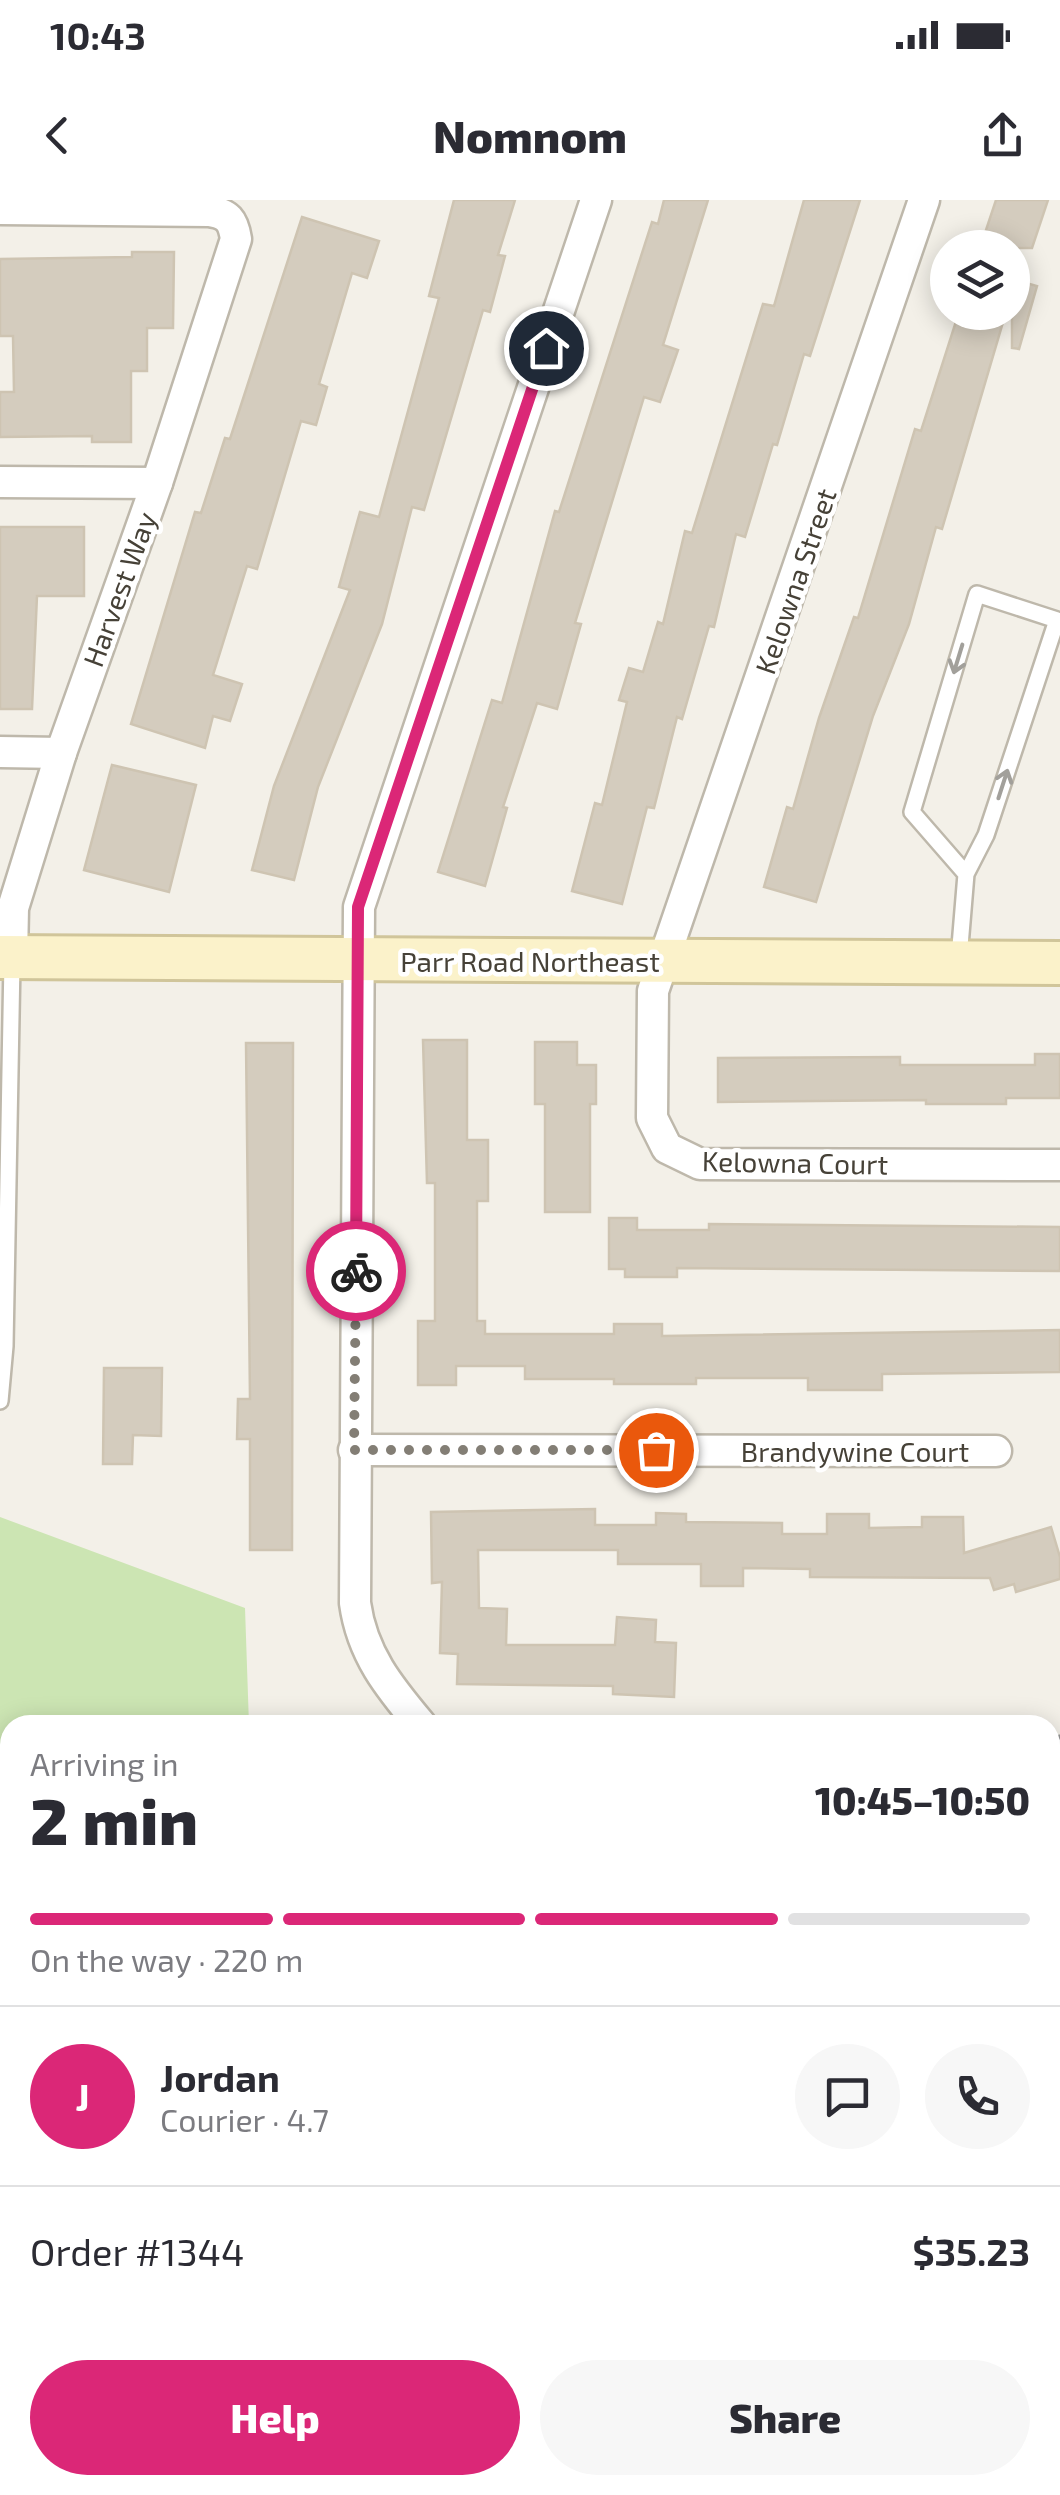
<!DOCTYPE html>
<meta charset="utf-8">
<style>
:root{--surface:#fff;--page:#f7f7f7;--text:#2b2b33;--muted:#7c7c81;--line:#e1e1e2;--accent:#db2777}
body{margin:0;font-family:"Exo 2",sans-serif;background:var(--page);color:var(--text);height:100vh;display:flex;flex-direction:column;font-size:38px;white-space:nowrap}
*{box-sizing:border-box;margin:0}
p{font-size:32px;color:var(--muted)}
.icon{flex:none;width:55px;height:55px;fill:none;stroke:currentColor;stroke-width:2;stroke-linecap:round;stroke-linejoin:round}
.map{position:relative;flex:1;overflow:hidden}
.details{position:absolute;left:0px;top:1515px;width:1060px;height:780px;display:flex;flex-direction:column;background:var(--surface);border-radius:30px 30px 0 0;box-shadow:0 5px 25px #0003}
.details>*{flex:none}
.buttons{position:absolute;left:930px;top:30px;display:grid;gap:20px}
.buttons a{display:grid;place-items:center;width:100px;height:100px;border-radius:50%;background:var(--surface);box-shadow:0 5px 25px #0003;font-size:50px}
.pin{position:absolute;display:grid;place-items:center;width:85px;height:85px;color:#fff;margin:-42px;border:5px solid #fff;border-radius:50%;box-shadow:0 2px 10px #0007}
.courier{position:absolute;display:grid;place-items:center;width:100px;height:100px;margin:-50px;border:8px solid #db2777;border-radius:50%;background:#fff;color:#222;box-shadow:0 2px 12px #0007}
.overview em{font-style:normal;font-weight:800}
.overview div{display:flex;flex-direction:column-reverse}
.overview{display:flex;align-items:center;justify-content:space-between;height:170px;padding:0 30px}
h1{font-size:65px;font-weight:800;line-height:75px}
.bar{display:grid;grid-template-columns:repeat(4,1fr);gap:15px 10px;align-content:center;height:120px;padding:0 30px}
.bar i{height:12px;border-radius:8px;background:var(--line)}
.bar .on{background:var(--accent)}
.bar p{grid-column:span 4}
.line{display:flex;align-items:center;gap:25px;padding:0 30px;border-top:2px solid var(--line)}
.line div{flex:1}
.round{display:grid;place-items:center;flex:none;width:105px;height:105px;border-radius:52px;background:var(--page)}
.primary-button{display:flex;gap:20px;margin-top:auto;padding:20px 30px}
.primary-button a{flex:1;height:115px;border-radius:60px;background:var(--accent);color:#fff;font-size:40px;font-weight:800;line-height:115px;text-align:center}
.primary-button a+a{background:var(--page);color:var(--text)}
.status{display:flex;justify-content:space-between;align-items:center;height:70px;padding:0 50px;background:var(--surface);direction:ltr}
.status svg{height:28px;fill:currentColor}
header{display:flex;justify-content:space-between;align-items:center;height:130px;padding:0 30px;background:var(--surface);font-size:45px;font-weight:800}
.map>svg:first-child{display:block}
.green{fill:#cce5b3}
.building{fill:#d4ccbe;stroke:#cec4b2;stroke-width:2.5}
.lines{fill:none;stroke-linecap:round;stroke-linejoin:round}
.service-casing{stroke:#beb8ab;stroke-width:20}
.minor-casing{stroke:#beb8ab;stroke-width:35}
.secondary-casing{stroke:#d0c59a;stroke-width:48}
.service{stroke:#fff;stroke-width:15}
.minor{stroke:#fff;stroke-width:30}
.secondary{stroke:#fbf2ca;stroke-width:42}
.rail-casing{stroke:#979797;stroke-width:11}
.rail{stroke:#fff;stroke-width:8;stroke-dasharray:22;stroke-linecap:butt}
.oneway{stroke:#a2a09b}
.done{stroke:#837e75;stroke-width:10;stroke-dasharray:0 18}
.route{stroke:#db2777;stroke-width:12}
.labels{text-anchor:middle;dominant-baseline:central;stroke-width:9;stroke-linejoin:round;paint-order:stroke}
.street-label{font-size:28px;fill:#464137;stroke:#fff}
</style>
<div class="status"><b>10:43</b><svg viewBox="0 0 49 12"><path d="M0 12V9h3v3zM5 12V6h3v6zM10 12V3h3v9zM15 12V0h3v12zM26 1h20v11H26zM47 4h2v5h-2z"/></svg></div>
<header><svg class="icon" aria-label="back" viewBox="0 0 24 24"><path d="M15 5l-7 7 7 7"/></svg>Nomnom<svg class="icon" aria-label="share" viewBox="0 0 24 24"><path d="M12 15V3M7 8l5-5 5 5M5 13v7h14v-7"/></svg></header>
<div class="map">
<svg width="1060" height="2295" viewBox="0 0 1060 2295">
<rect width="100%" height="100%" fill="#f3f0e8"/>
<path class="green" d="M0 1317 245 1408 249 1525H10V2042H0Z"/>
<g class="building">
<path d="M454 0H515L498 55 505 56 490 112 483 110 424 310 412 307 382 424 318 587 294 680 252 670 274 586 350 390 339 387 360 312 379 317 439 98 429 96Z"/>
<path d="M664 0H708L663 145 678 150 660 202 644 197 575 423 581 424 557 509 537 503 503 607 507 608 485 686 438 672 492 500 502 503 555 311 559 312 652 22 658 24Z"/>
<path d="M804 0H860L810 156 804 154 777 245 773 244 745 337 736 334 714 427 709 426 682 519 677 517 654 608 647 607 622 704 572 691 595 603 602 605 627 502 619 500 629 468 643 472 658 422 663 424 685 331 692 333 763 104 774 106Z"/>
<path d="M996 0H1048L1032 48H980Z"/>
<path d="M302 17 379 41 367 78 352 73 319 184 327 187 316 225 301 221 257 369 247 366 213 475 242 484 230 521 213 516 205 548 131 524 195 312 201 313 225 238 230 239Z"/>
<path d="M132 52H174L173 128H147V171H131V242H92V236L0 237V192H14L13 136H0V59L132 57Z"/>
<path d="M1012 79 1037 86 1019 149 1012 148Z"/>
<path d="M959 112H1006L942 329 936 327 909 424 873 516 816 702 764 687 787 607 793 609 819 518 854 417 858 418 915 229 921 231Z"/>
<path d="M0 327H84V396H37L32 509H0Z"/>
<path d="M112 565 196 585 169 692 84 670Z"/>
<path d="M423 840H467V940H488V1001H477V1121H485V1134H614V1124H662V1136L1060 1130V1172L882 1174V1190H808V1178H696V1184H614V1179H525V1166H456V1185H418V1121H435V983H427Z"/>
<path d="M535 842H577V865H596V904H590V1012H545V904H535Z"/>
<path d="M246 843H293L292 1350H250V1239H237L238 1199H250Z"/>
<path d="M1035 854H1060V898H1006V904H926V900L718 902V858L900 857V865H1035Z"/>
<path d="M609 1018H637V1030H709V1024L1060 1027V1071L677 1068V1077H625V1069H609Z"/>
<path d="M104 1168H162L161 1236 133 1235 132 1264H103Z"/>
<path d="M595 1309V1325H656V1313L686 1314V1322L782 1323V1334H827V1314H869V1328L922 1327V1317H963L964 1353 1051 1327 1060 1357V1379L1016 1392 1014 1384 994 1390 990 1378 810 1377V1369L743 1368V1386H701V1364H618V1350H478L479 1408 507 1409 506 1445H615L617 1417 656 1420 655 1442 676 1443 674 1497 613 1494V1486L457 1484 458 1454 440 1453 442 1382 432 1383 431 1312Z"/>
</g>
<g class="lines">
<g class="service-casing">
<g id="service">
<path d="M959 758 966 674 986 635 1057 420 977 394 912 612 966 674"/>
<path d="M0 1201 5 1146 12 761"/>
</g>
</g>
<g class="minor-casing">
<g id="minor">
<path d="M924 0 653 791 652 918 667 948 700 964 1060 965"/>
<path d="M0 9 209 11C228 14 233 20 236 39L157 283 61 553 13 708 12 757"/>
<path d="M0 282 157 283"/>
<path d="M0 552 61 553"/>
<path d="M354 1250 996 1251"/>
<path d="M421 1525C389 1487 362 1454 355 1403L359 707 596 0"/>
<path d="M1050 1899 1060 1904"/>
<path d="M1050 2248 1060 2253"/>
</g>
</g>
<g class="secondary-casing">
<g id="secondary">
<path d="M0 757 1060 763"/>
<path d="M1050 1865 1060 1843"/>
<path d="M855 2295 859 2285"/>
</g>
</g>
<use href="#service" class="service"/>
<use href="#minor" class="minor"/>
<use href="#secondary" class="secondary"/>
<g class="rail-casing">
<g id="rail">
<path d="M1050 1552 1060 1540"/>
<path d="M398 2295 406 2285"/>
</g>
</g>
<use href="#rail" class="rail"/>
</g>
<defs><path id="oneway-shaft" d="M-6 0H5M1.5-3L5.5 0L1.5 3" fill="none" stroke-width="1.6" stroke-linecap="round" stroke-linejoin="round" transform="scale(2.5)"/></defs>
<g class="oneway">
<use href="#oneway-shaft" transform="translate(958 459) rotate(107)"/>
<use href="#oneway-shaft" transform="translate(1003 584) rotate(-72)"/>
</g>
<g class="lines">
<path class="done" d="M356 1071 354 1250H656"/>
<path class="route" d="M356 1071 358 707 546 148"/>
</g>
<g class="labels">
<g class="street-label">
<text transform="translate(795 381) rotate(-71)">Kelowna Street</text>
<text transform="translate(119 389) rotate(-70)">Harvest Way</text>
<text x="530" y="761">Parr Road Northeast</text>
<text transform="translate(795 962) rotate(1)">Kelowna Court</text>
<text x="855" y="1251">Brandywine Court</text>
</g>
</g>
</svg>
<div class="buttons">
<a><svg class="icon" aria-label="layers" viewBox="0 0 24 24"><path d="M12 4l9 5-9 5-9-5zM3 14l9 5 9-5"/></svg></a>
</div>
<div class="pin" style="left:656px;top:1250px;background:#ea580c"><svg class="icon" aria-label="bag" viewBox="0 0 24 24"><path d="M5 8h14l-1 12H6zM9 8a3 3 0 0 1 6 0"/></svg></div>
<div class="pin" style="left:546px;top:148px;background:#1f2937"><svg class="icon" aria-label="home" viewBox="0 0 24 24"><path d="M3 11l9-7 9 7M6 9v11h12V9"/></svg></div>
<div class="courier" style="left:356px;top:1071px"><svg class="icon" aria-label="bike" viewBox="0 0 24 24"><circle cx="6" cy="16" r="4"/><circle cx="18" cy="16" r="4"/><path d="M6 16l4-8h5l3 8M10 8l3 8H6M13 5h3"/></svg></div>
<section class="details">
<div class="overview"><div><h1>2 min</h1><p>Arriving in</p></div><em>10:45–10:50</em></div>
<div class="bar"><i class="on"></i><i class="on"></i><i class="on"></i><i></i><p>On the way · 220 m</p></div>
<div class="line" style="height:180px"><b class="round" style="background:var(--accent);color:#fff">J</b><div><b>Jordan</b><p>Courier · 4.7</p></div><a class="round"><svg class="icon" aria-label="chat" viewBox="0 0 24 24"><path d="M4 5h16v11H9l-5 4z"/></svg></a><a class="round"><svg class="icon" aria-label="phone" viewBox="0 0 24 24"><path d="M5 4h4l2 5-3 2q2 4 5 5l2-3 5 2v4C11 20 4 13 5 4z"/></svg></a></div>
<div class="line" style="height:130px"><div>Order #1344</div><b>$35.23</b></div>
<div class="primary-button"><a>Help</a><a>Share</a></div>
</section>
</div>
